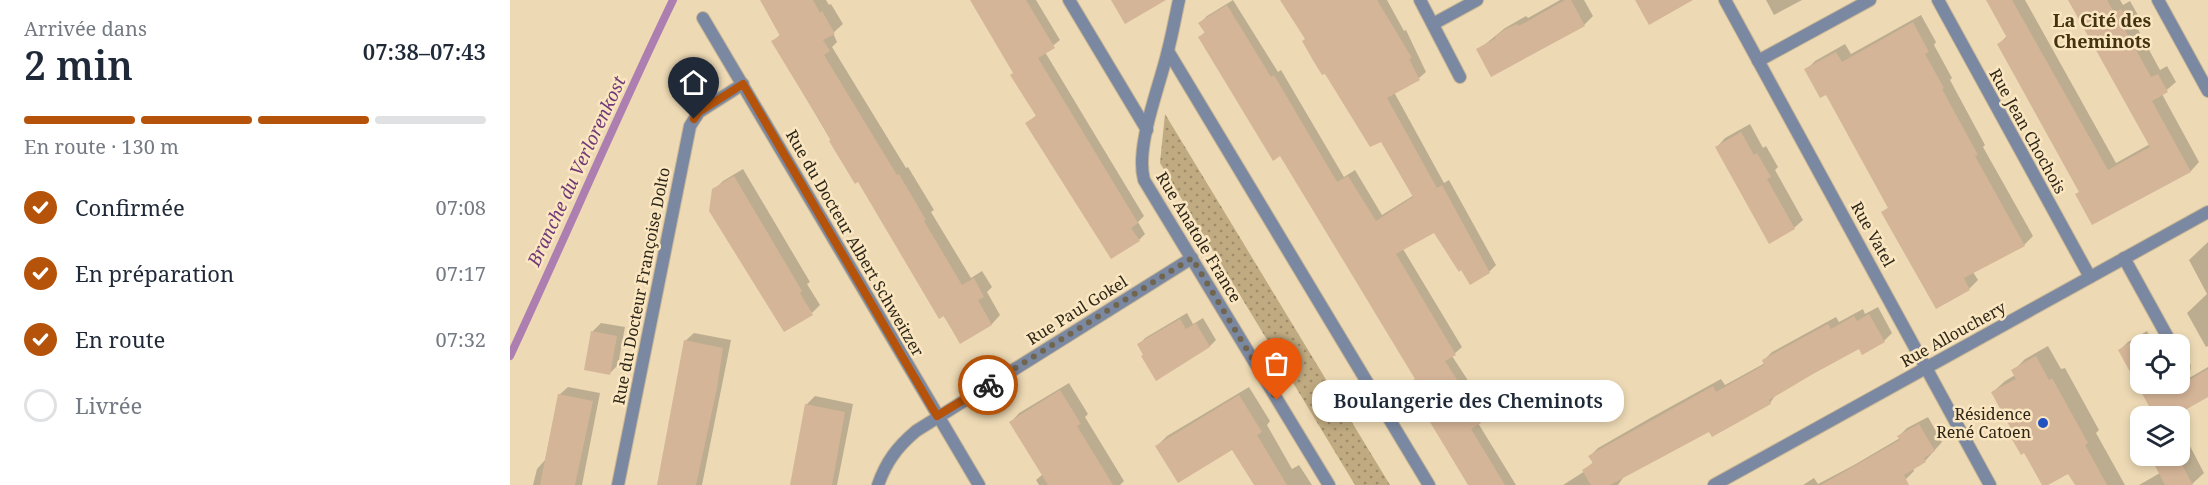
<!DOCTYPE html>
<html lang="fr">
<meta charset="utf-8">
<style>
:root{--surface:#fff;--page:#f6f6f7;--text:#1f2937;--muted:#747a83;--line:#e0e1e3;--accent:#b45309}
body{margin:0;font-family:"Noto Serif",serif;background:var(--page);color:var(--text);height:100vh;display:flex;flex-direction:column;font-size:22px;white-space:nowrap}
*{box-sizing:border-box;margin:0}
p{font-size:20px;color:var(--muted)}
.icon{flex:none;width:33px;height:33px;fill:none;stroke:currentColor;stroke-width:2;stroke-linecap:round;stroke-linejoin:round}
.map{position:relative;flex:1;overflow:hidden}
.sheet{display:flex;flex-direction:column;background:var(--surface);width:510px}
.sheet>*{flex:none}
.buttons{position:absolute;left:1620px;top:334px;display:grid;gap:12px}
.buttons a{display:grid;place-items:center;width:60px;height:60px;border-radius:12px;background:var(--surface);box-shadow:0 3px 9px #0003;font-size:30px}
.pin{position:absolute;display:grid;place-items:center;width:51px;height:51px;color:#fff;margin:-62px -26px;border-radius:50% 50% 50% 0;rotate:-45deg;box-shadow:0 0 6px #0007}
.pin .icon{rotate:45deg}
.courier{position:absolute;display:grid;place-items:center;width:60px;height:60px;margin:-30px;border:4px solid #b45309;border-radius:50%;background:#fff;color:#222;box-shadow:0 2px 8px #0007}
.bubble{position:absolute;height:42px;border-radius:18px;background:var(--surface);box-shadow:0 3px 9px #0003;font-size:20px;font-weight:600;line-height:42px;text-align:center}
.overview em{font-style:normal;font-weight:600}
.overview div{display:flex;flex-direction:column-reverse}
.overview{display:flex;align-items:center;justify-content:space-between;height:102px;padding:0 24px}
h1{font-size:39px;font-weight:600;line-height:45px}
.bar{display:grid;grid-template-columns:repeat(4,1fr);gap:9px 6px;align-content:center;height:72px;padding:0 24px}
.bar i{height:8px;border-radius:4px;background:var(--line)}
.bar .active{background:var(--accent)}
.bar p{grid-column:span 4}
ol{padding:0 24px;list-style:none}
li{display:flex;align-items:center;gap:18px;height:66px}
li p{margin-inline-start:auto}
li .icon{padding:6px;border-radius:50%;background:var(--accent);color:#fff;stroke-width:4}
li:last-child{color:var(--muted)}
li i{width:33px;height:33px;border:3px solid var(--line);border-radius:50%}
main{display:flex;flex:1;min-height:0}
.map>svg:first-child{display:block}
.grass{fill:url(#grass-dots)}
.shadow{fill:#0003}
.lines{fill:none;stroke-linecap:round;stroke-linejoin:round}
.stream{stroke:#ad7fb1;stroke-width:8}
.building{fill:#d5b598}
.lane-casing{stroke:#c7b595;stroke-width:14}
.street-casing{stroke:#c7b595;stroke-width:14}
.lane{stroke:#7b88a1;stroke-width:12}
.street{stroke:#7b88a1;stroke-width:12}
.done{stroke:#70654f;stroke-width:6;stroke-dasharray:0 10.8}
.route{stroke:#b45309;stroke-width:8}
.poi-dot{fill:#2351bf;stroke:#fae6c0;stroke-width:2}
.labels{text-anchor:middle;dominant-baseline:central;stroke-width:5;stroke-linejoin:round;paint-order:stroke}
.street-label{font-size:16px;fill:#2d2618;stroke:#fae6c0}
.poi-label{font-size:16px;fill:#2d2618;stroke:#fae6c0;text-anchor:end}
.neighbourhood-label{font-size:18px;font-weight:bold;fill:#433311;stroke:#fae6c0}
.water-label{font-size:18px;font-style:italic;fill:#723978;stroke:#fae6c0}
</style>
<main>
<section class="sheet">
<div class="overview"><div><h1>2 min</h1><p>Arrivée dans</p></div><em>07:38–07:43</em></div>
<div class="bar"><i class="active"></i><i class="active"></i><i class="active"></i><i></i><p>En route · 130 m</p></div>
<ol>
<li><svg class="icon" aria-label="check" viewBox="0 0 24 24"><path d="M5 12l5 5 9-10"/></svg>Confirmée<p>07:08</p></li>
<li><svg class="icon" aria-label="check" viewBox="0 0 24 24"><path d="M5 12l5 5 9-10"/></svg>En préparation<p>07:17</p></li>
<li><svg class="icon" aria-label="check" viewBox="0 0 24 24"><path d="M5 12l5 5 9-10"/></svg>En route<p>07:32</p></li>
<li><i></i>Livrée</li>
</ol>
</section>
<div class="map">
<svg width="1698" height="485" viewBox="0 0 1698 485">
<defs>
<pattern id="grass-dots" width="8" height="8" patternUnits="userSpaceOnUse" patternTransform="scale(1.5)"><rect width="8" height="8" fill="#bfaa81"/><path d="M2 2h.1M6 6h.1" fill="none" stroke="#9c8a69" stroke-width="1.8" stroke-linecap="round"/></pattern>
</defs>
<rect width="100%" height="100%" fill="#edd9b4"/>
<path class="grass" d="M655 114 880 485H845L650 163Z"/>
<g class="shadow">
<path d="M251 0H316L319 5 321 4 333 24 323 33 327 42 322 47 396 168 398 167 424 210 421 212 461 278 472 271 482 287 477 292 490 315 482 324 450 342 348 180 345 182 263 41 271 34Z"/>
<path d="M461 0H526L550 40 535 52 634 216 628 222 635 234 629 240 517 123 527 115 505 73Z"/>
<path d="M723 0 768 72 771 70 834 177 845 170 872 215 904 195 871 140 796 39 794 0H877L894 31 896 30 916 72 909 78 884 92 934 183 939 180 986 265 979 272 961 283 925 231 893 249 952 347 942 356 967 394 965 396 977 415 968 423 1006 485H960L899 384 906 378 770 154 690 37 696 31 690 23 697 16Z"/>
<path d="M1050 0H1074L1083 16 1074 25 981 75 968 50 995 28 1016 16 1018 18Z"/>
<path d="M1256 0H1292L1264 15Z"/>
<path d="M1477 0H1515L1606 163 1640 144 1559 0H1610L1613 5 1620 1 1629 17 1624 22 1650 70 1657 66 1666 82 1652 94 1689 162 1681 171 1582 223 1570 191 1489 44 1497 36Z"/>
<path d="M1411 15 1426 42 1424 45 1442 78 1440 80 1475 145 1473 147 1523 236 1514 245 1463 272 1468 280 1459 289 1427 307 1373 212 1379 207 1316 93 1296 70 1305 61 1335 44 1341 54Z"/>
<path d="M1240 124 1253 148 1256 146 1268 167 1265 170 1293 220 1284 228 1207 147 1215 138Z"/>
<path d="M233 169 300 282 297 284 310 305 302 313 204 190 213 181Z"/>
<path d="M1698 242V346L1696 347 1677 313 1697 294 1679 260Z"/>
<path d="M1368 307 1382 333 1374 341 1349 347 1267 393 1260 403 1200 430 1115 475 1108 485H1053L1075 471 1084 461 1080 456 1088 448 1142 417 1211 379 1215 385 1255 363 1254 360 1262 352 1326 317 1329 322 1353 309 1355 314Z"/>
<path d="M677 313 683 324 693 318 706 340 700 346 646 379 629 345 635 338Z"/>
<path d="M91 323 115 327 108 365 99 374 82 332Z"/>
<path d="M1637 331 1645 345H1630V384L1667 385 1698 367V395L1660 417H1647L1610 350 1618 342Z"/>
<path d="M184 333 221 340 192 485H148L175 341Z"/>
<path d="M1538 346 1551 369 1555 368 1589 430 1586 433 1615 485H1566L1559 472 1534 485 1501 426 1483 392 1495 381 1505 375 1503 371 1515 359Z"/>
<path d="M559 383 578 414 575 417 614 481 610 485H529L526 480 533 474 501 422 509 413Z"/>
<path d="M58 387 90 393 72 485H23L27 469 35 460 49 395Z"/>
<path d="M739 387 760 421 757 425 782 469 789 465 802 485H746L723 448 647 446 657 436Z"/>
<path d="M305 396 343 404 327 485H281L296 405Z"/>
<path d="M1418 417 1432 442 1416 460 1403 468 1404 471 1396 479 1385 485H1293L1304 478 1308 484 1344 465 1390 438 1389 436 1397 428Z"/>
<path d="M1670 427 1694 473 1681 485H1629L1650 473 1642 456H1670Z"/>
</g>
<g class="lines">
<path class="stream" d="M0 356C55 238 106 118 163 0"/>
</g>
<g class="building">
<path d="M250 0H303L310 13 312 11 325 34 313 40 320 51 314 55 387 175 389 174 416 220 414 221 452 285 464 278 474 297 468 300 482 325 450 344 434 316 429 319 348 182 345 184 319 141 321 140 261 41 270 36Z"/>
<path d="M460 0H516L545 48 528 58 628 223 621 228 630 241 601 259 515 123 526 116 500 75 503 73Z"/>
<path d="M601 0H656L615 24Z"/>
<path d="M770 0H867L902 58 899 59 910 80 877 98 927 188 932 185 980 273 960 285 951 270 949 272 924 233 886 254 946 355 935 361 961 401 959 402 971 423 961 429 995 485H958L897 384 905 379 770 156 763 161 688 37 695 33 688 23 717 5 761 77 764 75 827 182 838 176 866 221 903 197 871 142 860 147 815 74 812 75 804 62 792 41 795 39Z"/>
<path d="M1055 0H1061L1075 26 981 77 966 49 986 38 985 36 996 29 1007 24 1009 26Z"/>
<path d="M1125 0H1183L1139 25Z"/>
<path d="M1476 0H1502L1598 170 1640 147 1558 0H1597L1604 12 1611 9 1621 27 1615 30 1641 77 1648 74 1658 92 1642 101 1681 172 1582 225 1565 194 1569 192 1487 44 1497 38Z"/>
<path d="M1403 22 1419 52 1415 54 1434 88 1432 89 1468 155 1465 156 1515 246 1454 278 1460 290 1426 309 1371 212 1378 208 1316 95 1310 98 1294 69 1326 52 1332 62Z"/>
<path d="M1231 132 1244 155 1247 153 1261 177 1257 179 1285 229 1259 244 1205 147Z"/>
<path d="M224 176 292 291 290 293 303 315 274 332 199 211 202 189Z"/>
<path d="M1359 314 1375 342 1352 355 1349 349 1303 374 1259 400 1261 404 1202 437 1199 432 1100 485H1081L1072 470 1083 463 1078 456 1203 386 1206 392 1254 365 1252 360 1318 324 1321 329 1344 316 1347 321Z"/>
<path d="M670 319 676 329 686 323 700 347 646 381 631 356 633 355 627 344Z"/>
<path d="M81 331 107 336 100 375 74 370Z"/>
<path d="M1628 338 1632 345 1630 384H1654L1658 393 1698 369V397L1663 417H1645L1608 350Z"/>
<path d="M174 340 213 348 207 388 186 485H147Z"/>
<path d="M1526 356 1539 380 1542 378 1578 443 1575 445 1597 485H1565L1558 474 1538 485H1532L1514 453 1511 455 1496 429 1500 427 1481 392 1506 379 1501 370Z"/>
<path d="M550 390 571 424 567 426 603 485H538L499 422Z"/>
<path d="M48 394 83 401 65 485H30Z"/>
<path d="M729 395 752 432 747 435 777 485H744L722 450 668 483 645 446Z"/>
<path d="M295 404 335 412 322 485H280Z"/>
<path d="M1409 424 1425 451 1414 458 1416 462 1394 475 1399 485H1311L1390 440 1387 436Z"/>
<path d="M1640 456H1667L1683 485H1655Z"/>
</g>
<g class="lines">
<g class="lane-casing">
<g id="lane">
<path d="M1614 258 1662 345"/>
<path d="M1670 359 1674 367"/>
</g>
</g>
<g class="street-casing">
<g id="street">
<path d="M559 0 637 130"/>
<path d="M669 0C665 18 662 36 657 54 649 88 625 147 634 180L819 485"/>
<path d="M910 0 950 77"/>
<path d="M1215 0 1480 485"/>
<path d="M1428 0 1580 277"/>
<path d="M1648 0 1698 91"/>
<path d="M193 18 469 485"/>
<path d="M923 24 967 0"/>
<path d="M658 51 919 485"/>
<path d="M1248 61 1360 0"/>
<path d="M108 485 180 126 189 112 233 84"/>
<path d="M368 485C376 462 387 447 406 431L682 258"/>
<path d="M1204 485 1698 212"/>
</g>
</g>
<use href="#lane" class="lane"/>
<use href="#street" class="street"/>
</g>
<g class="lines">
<path class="done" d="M478 385 682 258 767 400"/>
<path class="route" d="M184 119 189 112 233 84 427 416 478 385"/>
</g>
<circle class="poi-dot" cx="1533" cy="423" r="6"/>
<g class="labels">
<g class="street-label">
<text transform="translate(1518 131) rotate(61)">Rue Jean Chochois</text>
<text transform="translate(1363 234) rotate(61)">Rue Vatel</text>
<text transform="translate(689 237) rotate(59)">Rue Anatole France</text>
<text transform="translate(345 243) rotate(60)">Rue du Docteur Albert Schweitzer</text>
<text transform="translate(131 286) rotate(-79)">Rue du Docteur Françoise Dolto</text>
<text transform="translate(567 310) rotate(-32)">Rue Paul Gokel</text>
<text transform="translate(1443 334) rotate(-29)">Rue Allouchery</text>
</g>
<g class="poi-label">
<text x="1521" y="414">Résidence<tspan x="1521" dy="18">René Catoen</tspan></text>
</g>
<g class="neighbourhood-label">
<text x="1592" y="20">La Cité des<tspan x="1592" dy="21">Cheminots</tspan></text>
</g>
<g class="water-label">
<text transform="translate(66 171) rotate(-65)">Branche du Verlorenkost</text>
</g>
</g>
</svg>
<div class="buttons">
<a><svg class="icon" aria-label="locate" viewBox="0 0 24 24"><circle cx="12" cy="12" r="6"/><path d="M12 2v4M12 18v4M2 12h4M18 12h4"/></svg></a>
<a><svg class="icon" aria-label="layers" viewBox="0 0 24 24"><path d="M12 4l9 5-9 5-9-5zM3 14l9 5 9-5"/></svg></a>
</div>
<div class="pin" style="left:767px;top:400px;background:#ea580c"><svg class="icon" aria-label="bag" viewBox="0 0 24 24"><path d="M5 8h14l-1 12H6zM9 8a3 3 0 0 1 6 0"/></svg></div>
<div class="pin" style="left:184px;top:119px;background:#1f2937"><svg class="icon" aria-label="home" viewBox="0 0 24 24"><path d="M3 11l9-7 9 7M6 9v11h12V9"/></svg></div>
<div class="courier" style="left:478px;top:385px"><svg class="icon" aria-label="bike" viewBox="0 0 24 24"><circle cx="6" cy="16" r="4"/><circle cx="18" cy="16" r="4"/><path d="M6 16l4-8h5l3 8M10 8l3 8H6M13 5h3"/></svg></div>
<div class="bubble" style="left:802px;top:380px;width:312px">Boulangerie des Cheminots</div>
</div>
</main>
